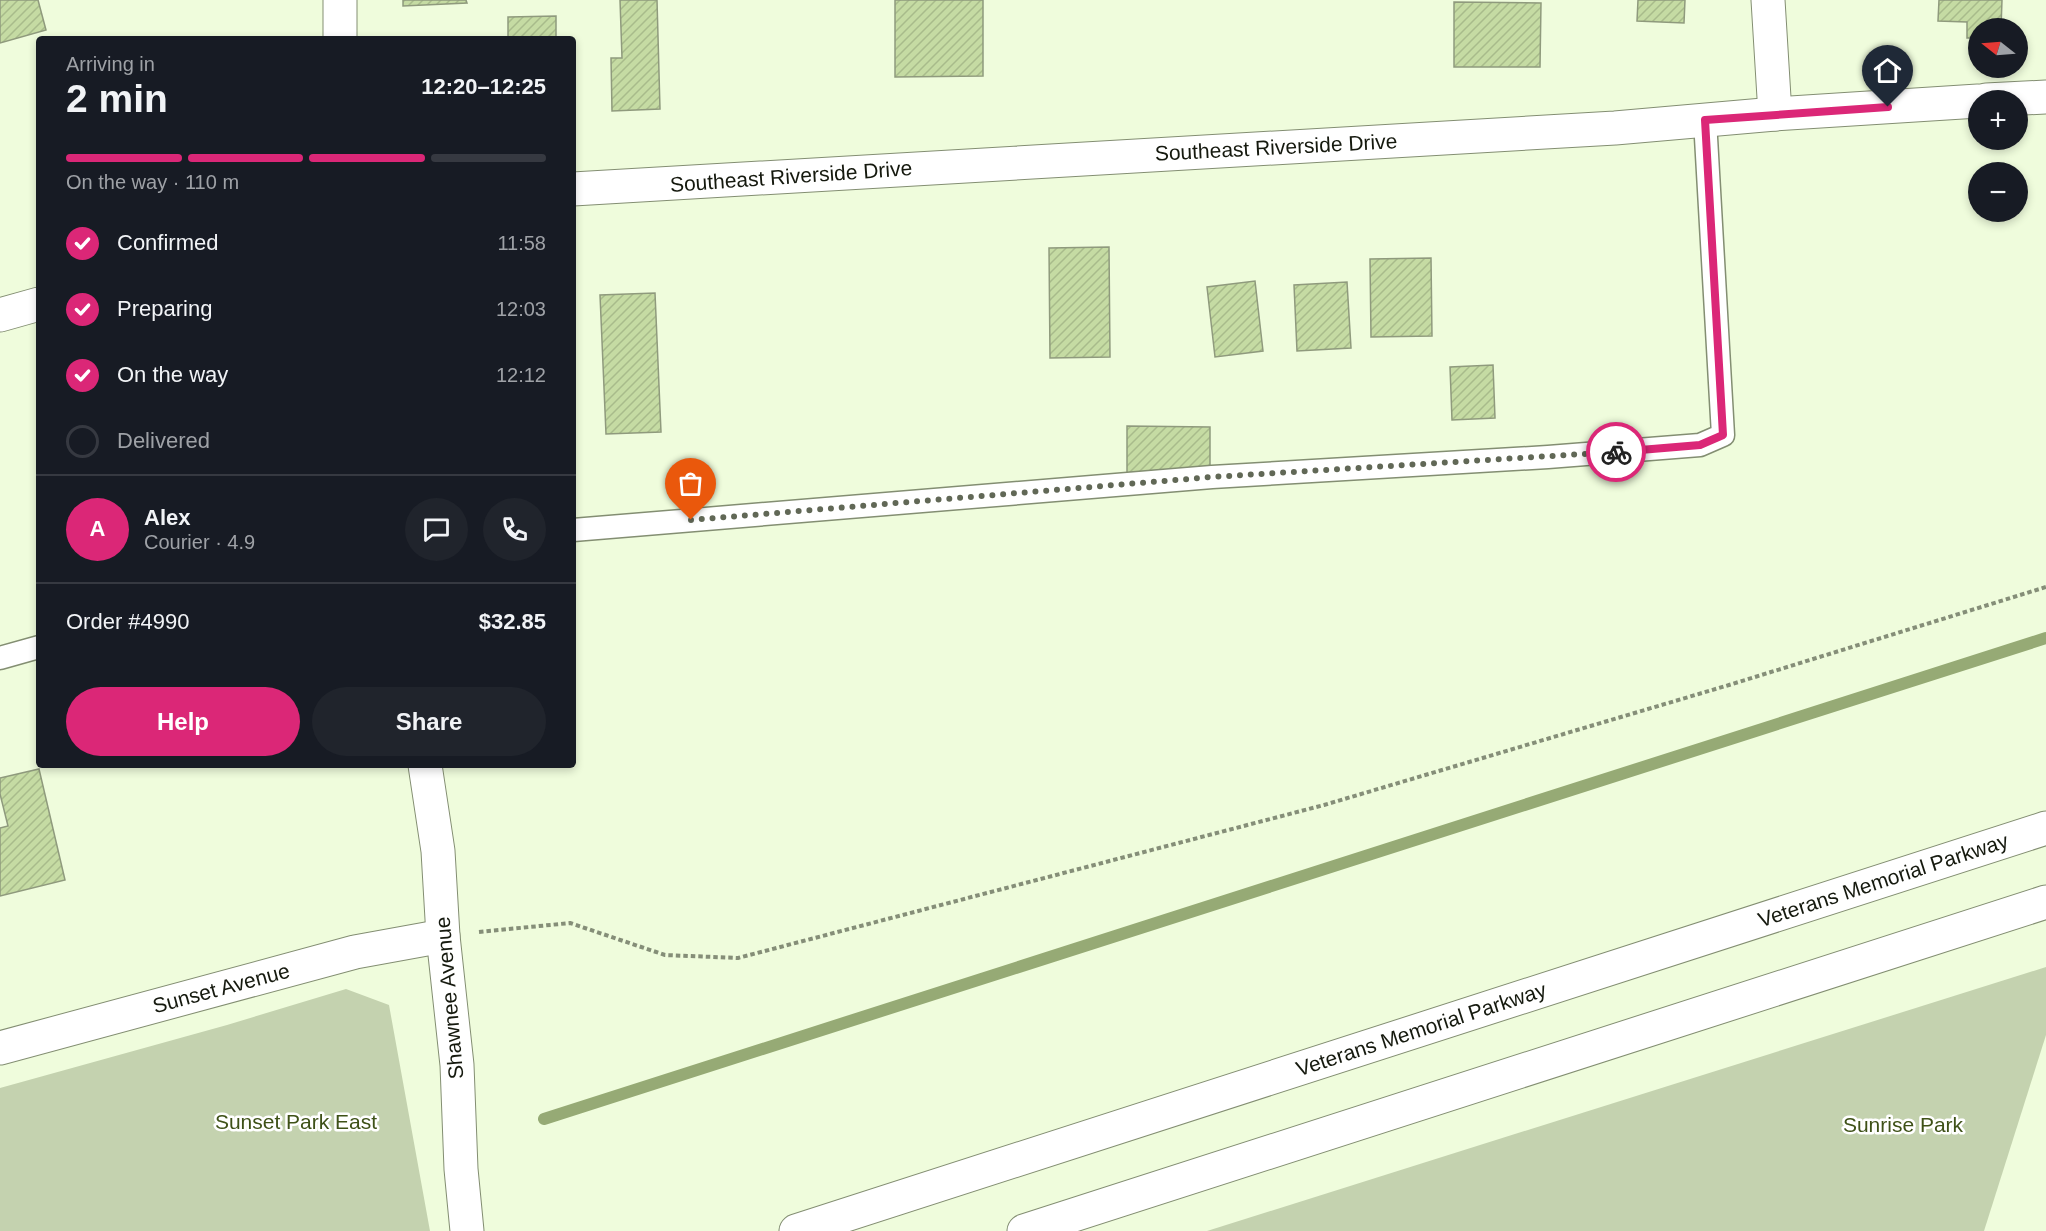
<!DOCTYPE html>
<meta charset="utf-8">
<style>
:root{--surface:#171b24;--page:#20242c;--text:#f1f3f6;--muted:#9ea1a6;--line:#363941;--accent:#db2777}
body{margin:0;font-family:Arial,sans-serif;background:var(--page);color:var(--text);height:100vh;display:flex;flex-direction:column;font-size:22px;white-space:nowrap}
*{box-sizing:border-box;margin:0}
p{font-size:20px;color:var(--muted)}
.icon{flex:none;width:33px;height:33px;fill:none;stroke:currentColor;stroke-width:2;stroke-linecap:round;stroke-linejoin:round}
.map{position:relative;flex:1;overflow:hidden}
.panel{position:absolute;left:36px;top:36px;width:540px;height:732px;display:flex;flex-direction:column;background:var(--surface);border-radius:6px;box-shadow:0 3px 9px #0003}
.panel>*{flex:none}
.needle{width:39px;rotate:287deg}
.controls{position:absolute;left:1968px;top:18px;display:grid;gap:12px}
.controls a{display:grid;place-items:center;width:60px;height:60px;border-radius:50%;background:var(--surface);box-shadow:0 3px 9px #0003;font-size:30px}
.pin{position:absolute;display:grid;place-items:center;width:51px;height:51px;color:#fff;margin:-62px -26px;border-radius:50% 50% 50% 0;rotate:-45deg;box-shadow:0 0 6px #0007}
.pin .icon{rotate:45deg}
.courier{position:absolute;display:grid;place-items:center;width:60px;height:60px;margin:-30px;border:4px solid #db2777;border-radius:50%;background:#fff;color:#222;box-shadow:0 2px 8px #0007}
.head em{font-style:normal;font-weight:700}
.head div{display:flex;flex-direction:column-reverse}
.head{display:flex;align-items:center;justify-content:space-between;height:102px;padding:0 30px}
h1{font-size:39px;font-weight:700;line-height:45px}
.bar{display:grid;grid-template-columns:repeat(4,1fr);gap:9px 6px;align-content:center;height:72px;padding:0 30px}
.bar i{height:8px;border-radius:4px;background:var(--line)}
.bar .active{background:var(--accent)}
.bar p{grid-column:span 4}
.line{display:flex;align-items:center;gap:15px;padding:0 30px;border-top:2px solid var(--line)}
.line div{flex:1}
.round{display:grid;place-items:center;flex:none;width:63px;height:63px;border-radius:32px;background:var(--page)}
ol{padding:0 30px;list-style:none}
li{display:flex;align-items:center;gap:18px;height:66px}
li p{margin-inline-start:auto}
li .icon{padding:6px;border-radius:50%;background:var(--accent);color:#fff;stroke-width:4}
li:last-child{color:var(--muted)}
li i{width:33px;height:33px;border:3px solid var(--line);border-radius:50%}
.action{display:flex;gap:12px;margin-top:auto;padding:12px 30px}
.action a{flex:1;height:69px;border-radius:36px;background:var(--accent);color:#fff;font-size:24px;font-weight:700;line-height:69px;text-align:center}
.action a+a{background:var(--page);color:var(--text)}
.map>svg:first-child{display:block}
.green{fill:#c4d2af}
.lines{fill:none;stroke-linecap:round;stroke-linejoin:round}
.stream{stroke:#96aa75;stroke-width:12}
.building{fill:url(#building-hatch);stroke:#8f9a7d;stroke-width:1.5}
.service-casing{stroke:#838e72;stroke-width:25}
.minor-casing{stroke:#838e72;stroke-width:35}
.tertiary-casing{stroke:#838e72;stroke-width:35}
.trunk-casing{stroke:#838e72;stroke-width:35}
.path{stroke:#858e78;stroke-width:4;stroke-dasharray:4.5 3;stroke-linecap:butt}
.service{stroke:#fff;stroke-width:22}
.minor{stroke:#fff;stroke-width:33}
.tertiary{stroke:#fff;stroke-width:33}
.trunk{stroke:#fff;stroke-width:33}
.done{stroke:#616856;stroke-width:6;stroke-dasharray:0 10.8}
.route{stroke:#db2777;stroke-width:8}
.labels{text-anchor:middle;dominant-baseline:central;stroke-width:5;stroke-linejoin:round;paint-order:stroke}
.street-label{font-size:21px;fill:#15190e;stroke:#fff}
.park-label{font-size:21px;fill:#3e5117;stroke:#fff}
</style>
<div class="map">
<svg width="2046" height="1231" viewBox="0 0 2046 1231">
<defs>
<pattern id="building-hatch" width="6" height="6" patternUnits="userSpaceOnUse" patternTransform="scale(1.5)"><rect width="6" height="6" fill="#c5dba3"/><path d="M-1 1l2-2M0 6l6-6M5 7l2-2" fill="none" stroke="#a8bb8b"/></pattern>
</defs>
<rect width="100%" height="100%" fill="#effcdc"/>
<g class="green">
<path d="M2046 967V1035L1984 1231H1207Z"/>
<path d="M346 989 389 1005 430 1231H0V1088L227 1025Z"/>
</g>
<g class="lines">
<path class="stream" d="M544 1119 2046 638"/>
</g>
<g class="building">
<path d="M0 0H38L46 30 0 43Z"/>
<path d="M403 0H466L467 3 403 6Z"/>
<path d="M620 0H657L660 109 612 111 611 58H622Z"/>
<path d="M895 0H983V76L895 77Z"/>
<path d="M1638 0H1685L1684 23 1637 21Z"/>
<path d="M1939 0H2002L2001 28H1978V38H1967V22L1938 21Z"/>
<path d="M1454 2 1541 3 1540 67H1454Z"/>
<path d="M556 16V39H508V17Z"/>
<path d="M1109 247 1110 357 1050 358 1049 248Z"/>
<path d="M1431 258 1432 336 1371 337 1370 259Z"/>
<path d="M1255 281 1263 351 1215 357 1207 287Z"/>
<path d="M1347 282 1351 348 1297 351 1294 285Z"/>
<path d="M655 293 661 432 606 434 600 295Z"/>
<path d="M1493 365 1495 418 1452 420 1450 367Z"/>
<path d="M1127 426 1210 427V474L1127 473Z"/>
<path d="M39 769 65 880 0 896V828L8 826 0 794V778Z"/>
</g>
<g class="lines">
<g class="service-casing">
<g id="service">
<path d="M573 530 1212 477 1548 457 1700 445 1723 435 1705 120"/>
<path d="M0 658 39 647"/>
</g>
</g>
<g class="minor-casing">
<g id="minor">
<path d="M1768 0 1775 114"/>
<path d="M340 39V0"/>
<path d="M425 765 438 851 443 936 457 1065 461 1169 467 1231"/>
<path d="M0 1048 355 952 443 936"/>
</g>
</g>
<g class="tertiary-casing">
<g id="tertiary">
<path d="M1986 100 2046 97"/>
<path d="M573 189 1615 128 1775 114 1978 101"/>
<path d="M0 315 39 304"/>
</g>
</g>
<g class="trunk-casing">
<g id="trunk">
<path d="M796 1231 2046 828"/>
<path d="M1024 1231 2046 902"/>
</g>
</g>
<path class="path" d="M479 932 570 923 665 955 738 958 1324 805 1729 685 2046 587"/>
<use href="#service" class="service"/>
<use href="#minor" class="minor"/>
<use href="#tertiary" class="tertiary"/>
<use href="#trunk" class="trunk"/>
</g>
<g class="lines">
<path class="done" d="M691 520 1212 477 1616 452"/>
<path class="route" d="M1616 452 1700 445 1723 435 1705 120 1888 107"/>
</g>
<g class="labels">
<g class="street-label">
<text transform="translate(1276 147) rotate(-3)">Southeast Riverside Drive</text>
<text transform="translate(791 176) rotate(-4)">Southeast Riverside Drive</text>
<text transform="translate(1883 880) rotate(-18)">Veterans Memorial Parkway</text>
<text transform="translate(221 988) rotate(-15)">Sunset Avenue</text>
<text transform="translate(449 998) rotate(-95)">Shawnee Avenue</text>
<text transform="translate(1421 1029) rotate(-18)">Veterans Memorial Parkway</text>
</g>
<g class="park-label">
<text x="296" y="1121">Sunset Park East</text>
<text x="1903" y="1124">Sunrise Park</text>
</g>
</g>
</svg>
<div class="controls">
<a><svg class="needle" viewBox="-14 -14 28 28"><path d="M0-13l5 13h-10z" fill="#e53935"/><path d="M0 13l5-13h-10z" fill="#9ea1a6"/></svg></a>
<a>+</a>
<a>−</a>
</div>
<div class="pin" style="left:691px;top:520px;background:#ea580c"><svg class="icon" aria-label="bag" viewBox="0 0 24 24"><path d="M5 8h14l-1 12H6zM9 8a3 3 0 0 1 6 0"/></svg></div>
<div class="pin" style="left:1888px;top:107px;background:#1f2937"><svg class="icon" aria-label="home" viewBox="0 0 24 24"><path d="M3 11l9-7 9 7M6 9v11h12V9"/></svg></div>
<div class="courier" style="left:1616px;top:452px"><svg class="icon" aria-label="bike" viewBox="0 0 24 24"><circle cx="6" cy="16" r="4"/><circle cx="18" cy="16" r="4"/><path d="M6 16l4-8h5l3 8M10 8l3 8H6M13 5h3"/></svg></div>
<section class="panel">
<div class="head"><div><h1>2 min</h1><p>Arriving in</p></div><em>12:20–12:25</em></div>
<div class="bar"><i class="active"></i><i class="active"></i><i class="active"></i><i></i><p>On the way · 110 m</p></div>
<ol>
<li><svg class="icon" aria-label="check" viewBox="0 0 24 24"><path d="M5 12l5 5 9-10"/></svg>Confirmed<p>11:58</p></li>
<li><svg class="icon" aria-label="check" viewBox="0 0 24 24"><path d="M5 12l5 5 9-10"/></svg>Preparing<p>12:03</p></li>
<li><svg class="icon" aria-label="check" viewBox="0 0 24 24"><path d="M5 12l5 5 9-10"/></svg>On the way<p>12:12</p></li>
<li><i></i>Delivered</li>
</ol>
<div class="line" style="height:108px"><b class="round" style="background:var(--accent);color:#fff">A</b><div><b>Alex</b><p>Courier · 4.9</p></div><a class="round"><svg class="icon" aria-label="chat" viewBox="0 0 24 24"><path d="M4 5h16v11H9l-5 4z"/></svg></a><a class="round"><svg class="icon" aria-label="phone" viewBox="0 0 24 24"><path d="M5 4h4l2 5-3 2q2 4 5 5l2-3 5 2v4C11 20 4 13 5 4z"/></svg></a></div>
<div class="line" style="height:78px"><div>Order #4990</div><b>$32.85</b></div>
<div class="action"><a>Help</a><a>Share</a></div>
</section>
</div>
